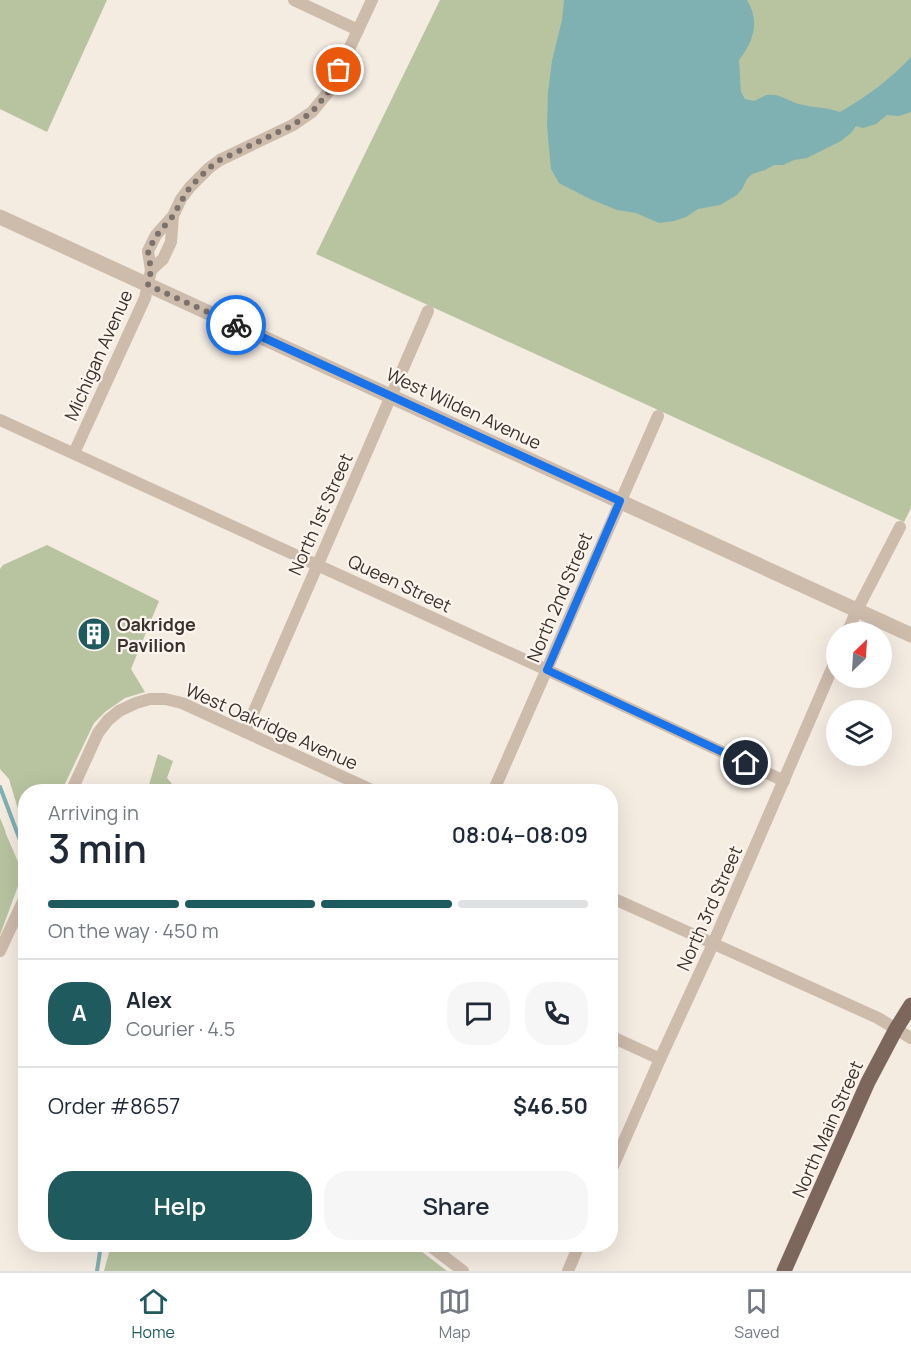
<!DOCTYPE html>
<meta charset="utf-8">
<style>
:root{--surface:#fff;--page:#f6f6f7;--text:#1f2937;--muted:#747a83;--line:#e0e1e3;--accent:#1f5a5e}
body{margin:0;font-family:Manrope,sans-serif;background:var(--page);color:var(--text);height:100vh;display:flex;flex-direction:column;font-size:22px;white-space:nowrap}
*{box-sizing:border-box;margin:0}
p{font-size:20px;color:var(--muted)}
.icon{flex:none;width:33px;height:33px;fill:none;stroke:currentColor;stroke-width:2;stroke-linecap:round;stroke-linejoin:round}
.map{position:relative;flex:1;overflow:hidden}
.drawer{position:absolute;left:18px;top:784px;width:600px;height:468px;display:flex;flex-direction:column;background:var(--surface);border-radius:24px;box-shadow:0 6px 24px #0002}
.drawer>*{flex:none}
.needle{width:39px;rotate:25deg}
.tools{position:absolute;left:826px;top:622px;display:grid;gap:12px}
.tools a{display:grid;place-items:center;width:66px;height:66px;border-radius:50%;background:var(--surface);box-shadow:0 6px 24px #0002;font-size:30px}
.pin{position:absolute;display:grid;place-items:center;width:51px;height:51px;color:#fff;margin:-26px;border:3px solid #fff;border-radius:50%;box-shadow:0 2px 6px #0007}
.courier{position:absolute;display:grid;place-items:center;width:60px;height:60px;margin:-30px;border:4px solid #1a73e8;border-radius:50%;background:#fff;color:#222;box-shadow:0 2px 8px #0007}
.headline em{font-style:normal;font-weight:600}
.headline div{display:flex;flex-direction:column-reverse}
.headline{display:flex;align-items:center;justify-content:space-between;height:102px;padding:0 30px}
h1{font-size:39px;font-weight:600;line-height:45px}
.bar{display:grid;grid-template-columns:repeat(4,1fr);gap:9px 6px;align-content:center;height:72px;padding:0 30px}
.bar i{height:8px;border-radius:4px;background:var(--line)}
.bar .on{background:var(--accent)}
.bar p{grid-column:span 4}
.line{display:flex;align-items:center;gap:15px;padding:0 30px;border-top:2px solid var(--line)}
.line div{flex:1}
.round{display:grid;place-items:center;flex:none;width:63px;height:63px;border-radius:24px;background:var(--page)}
.primary-button{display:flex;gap:12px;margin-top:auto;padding:12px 30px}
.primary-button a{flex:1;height:69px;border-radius:24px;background:var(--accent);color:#fff;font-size:24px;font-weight:600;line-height:69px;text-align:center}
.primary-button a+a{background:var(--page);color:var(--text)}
.tab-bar{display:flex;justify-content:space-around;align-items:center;height:84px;border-top:2px solid var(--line);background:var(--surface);font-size:16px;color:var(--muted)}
.tab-bar a{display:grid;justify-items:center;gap:3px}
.tab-bar .on{color:var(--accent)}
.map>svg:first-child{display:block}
.green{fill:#b8c4a0}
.water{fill:#7fb0b2}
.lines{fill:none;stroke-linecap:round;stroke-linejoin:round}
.stream{stroke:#7fb0b2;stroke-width:4}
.minor{stroke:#cdbbac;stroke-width:12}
.tertiary{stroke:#cdbbac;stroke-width:15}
.primary{stroke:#7d675c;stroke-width:15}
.done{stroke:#7c716b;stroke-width:6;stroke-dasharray:0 10.8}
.route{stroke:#1a73e8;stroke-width:8}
.labels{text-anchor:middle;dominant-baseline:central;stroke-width:4.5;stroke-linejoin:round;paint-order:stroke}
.street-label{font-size:18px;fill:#3b302b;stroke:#fbf5ee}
.poi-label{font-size:18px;font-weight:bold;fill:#3b302b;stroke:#fbf5ee;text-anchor:start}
</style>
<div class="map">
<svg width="911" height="1271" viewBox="0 0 911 1271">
<rect width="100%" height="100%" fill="#f4ebe1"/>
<g class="green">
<path d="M0 0H107L47 132 0 109Z"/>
<path d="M440 0H911V508L904 522 316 254Z"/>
<path d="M47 545 159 601 131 669 145 692 125 698 105 712 94 723 61 792H26L25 833 9 779 0 769V569L3 565Z"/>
<path d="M158 754 173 761 167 778 179 792H147Z"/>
<path d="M0 818 5 830 6 834 22 871V875L0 935Z"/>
<path d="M111 1245H413L447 1271H104Z"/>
</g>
<path class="water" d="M564 0H747C760 21 754 41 739 60L741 92 745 99 754 101C759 99 763 96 767 95 779 93 788 101 799 104 813 108 827 107 840 112 866 97 891 79 911 57V112L899 116 887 115 876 124 863 128 856 126 852 132 841 141 807 158 794 160 783 165H774L765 170 752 174 747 179 742 189 737 195 720 205 698 209 686 217 674 221 659 223 636 213 617 210 590 199 559 183 551 169 547 126 548 93 552 61 562 20Z"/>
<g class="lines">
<g class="stream">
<path d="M0 787 26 856"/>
<path d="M97 1271 101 1245"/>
</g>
<g class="minor">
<path d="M294 0 358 30"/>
<path d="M151 270 163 259 171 242 173 216"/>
<path d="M0 420 547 670 784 781"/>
<path d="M74 453 145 298 151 270 148 251 156 235 173 216 181 199 190 187 209 168 220 160 293 125 312 112 330 90 372 0"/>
<path d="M847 633 857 610 900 527"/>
<path d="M245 732 428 311"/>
<path d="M71 792 98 733 108 720 119 711 136 703 150 699H165L182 703 376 792"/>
<path d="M493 792 658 416"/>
<path d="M610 897 878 1018 911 1038"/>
<path d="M0 951 26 895"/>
<path d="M610 1036 660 1059"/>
<path d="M610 1173 660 1059 713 944 837 657"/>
<path d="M429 1245 463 1271"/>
<path d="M568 1271 579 1245"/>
</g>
<path class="tertiary" d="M0 217 911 635"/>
<path class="primary" d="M784 1271 868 1082 896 1029 911 1005"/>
</g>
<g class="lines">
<path class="done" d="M236 325 148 285 151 270 148 251 156 236 173 216 182 200 190 187 209 168 220 160 293 125 312 112 330 90 339 70"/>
<path class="route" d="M236 325 620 501 547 670 746 763"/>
</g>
<defs>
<g id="building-disc" transform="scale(1.725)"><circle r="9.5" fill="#1f5a5e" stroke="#fbf5ee"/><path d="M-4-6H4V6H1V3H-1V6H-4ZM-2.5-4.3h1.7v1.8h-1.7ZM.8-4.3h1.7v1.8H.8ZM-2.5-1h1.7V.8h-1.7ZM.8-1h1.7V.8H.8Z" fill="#fff"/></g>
</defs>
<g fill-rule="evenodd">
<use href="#building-disc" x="94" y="634"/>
</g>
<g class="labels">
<g class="street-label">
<text transform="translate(98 355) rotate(-66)">Michigan Avenue</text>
<text transform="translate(464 408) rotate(25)">West Wilden Avenue</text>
<text transform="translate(320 514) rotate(-66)">North 1st Street</text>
<text transform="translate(400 583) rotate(25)">Queen Street</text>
<text transform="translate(559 597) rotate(-67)">North 2nd Street</text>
<text transform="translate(272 726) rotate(24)">West Oakridge Avenue</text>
<text transform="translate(709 908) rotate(-66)">North 3rd Street</text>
<text transform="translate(827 1129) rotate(-66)">North Main Street</text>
</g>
<g class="poi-label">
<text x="117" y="624">Oakridge<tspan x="117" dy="21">Pavilion</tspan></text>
</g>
</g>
</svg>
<div class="tools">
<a><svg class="needle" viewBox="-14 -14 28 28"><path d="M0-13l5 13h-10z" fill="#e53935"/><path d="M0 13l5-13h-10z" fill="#747a83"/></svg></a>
<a><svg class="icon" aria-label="layers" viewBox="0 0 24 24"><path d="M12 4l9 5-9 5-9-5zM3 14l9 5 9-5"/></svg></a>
</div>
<div class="pin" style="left:339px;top:70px;background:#ea580c"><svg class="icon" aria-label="bag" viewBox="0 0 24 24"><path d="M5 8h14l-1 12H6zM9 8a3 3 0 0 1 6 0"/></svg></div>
<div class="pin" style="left:746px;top:763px;background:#1f2937"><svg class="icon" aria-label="home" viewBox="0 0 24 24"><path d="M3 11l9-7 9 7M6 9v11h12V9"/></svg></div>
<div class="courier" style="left:236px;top:325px"><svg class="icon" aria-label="bike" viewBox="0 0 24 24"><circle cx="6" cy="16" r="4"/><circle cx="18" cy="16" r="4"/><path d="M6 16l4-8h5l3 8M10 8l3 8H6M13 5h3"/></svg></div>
<section class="drawer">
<div class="headline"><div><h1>3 min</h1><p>Arriving in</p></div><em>08:04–08:09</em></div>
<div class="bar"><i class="on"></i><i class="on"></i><i class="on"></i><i></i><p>On the way · 450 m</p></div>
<div class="line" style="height:108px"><b class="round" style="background:var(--accent);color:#fff">A</b><div><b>Alex</b><p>Courier · 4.5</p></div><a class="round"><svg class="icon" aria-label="chat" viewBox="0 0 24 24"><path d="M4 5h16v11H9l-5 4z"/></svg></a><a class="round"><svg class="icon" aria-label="phone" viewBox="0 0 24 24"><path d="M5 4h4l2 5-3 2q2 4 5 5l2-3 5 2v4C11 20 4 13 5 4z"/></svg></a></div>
<div class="line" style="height:78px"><div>Order #8657</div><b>$46.50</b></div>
<div class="primary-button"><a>Help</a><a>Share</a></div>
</section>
</div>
<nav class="tab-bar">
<a class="on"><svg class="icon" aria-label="home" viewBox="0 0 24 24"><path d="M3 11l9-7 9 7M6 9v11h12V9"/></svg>Home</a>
<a><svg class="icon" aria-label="map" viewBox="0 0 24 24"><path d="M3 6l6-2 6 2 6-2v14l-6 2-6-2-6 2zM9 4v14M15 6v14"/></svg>Map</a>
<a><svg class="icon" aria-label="saved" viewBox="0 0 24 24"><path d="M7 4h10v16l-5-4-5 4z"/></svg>Saved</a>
</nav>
